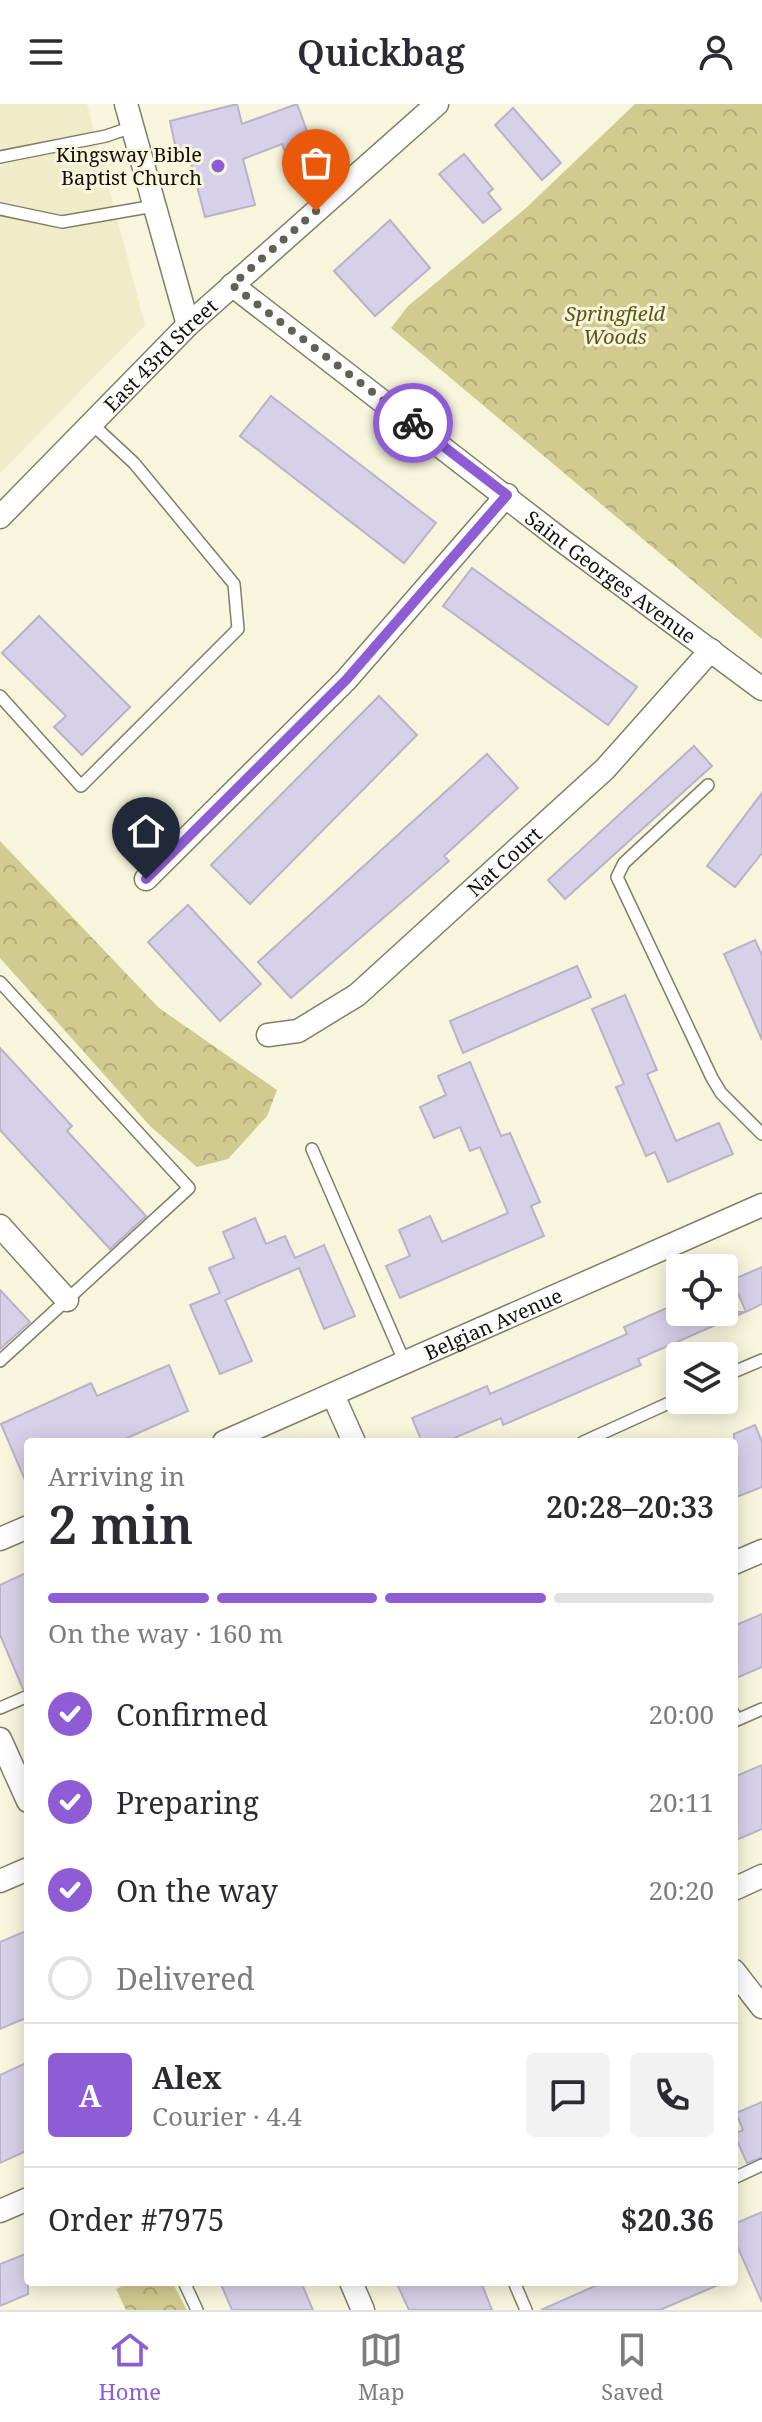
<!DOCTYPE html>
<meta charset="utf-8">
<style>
:root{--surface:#fff;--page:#f2f2f3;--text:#2b2b33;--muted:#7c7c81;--line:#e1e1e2;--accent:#8e5dd6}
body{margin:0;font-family:"Noto Serif",serif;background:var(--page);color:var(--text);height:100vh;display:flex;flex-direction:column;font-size:30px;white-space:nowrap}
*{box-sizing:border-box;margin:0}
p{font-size:26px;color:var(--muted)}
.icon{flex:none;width:44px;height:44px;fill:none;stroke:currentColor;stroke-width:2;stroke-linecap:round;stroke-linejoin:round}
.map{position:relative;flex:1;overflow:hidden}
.side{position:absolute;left:24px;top:1334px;width:714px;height:848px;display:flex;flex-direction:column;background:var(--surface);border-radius:8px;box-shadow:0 4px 20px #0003}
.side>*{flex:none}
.buttons{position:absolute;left:666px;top:1150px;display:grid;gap:16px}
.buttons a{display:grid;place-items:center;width:72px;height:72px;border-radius:8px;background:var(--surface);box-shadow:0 4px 20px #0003;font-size:40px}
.pin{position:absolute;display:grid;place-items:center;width:68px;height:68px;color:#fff;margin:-82px -34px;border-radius:50% 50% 50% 0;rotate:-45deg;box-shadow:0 0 8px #0007}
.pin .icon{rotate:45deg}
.courier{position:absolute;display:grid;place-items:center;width:80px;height:80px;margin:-40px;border:6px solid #8e5dd6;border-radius:50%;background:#fff;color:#222;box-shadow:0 2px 10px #0007}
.overview em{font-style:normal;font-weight:600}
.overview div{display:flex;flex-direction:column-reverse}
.overview{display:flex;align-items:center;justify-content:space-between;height:136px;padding:0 24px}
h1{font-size:52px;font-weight:600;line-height:60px}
.bar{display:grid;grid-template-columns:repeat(4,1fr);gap:12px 8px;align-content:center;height:96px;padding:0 24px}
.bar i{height:10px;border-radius:6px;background:var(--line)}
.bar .selected{background:var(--accent)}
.bar p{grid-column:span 4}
.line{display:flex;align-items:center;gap:20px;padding:0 24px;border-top:2px solid var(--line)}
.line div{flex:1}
.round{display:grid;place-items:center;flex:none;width:84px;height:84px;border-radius:8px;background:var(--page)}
ol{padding:0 24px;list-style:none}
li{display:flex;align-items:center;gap:24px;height:88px}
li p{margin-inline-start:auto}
li .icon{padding:8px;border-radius:50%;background:var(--accent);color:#fff;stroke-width:4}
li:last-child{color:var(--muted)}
li i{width:44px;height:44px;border:4px solid var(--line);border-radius:50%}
header{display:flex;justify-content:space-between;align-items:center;height:104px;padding:0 24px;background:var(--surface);font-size:36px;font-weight:600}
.tabs{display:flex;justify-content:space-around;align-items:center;height:112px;border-top:2px solid var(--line);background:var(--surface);font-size:22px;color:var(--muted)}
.tabs a{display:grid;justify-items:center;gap:4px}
.tabs .selected{color:var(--accent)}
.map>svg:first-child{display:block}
.built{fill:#efecca}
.forest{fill:url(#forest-crowns)}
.building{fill:#d7d0e9;stroke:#b9b2c9;stroke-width:2}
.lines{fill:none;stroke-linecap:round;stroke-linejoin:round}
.lane-casing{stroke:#817e67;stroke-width:14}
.street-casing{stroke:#817e67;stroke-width:25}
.lane{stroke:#fff;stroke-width:11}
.street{stroke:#fff;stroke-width:22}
.done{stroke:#626152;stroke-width:8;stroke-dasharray:0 14.4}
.route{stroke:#8e5dd6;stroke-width:10}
.poi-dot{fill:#8e5dd6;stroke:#f7f5db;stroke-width:3}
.labels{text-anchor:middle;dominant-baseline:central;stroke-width:6;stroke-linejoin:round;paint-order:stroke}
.poi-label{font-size:20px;fill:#121108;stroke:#f7f5db;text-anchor:end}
.park-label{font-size:20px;font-style:italic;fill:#5c5515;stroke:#f7f5db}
.street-label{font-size:20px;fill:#121108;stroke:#f7f5db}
</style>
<header><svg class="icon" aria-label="menu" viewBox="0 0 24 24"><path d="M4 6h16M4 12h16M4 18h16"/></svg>Quickbag<svg class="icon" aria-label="person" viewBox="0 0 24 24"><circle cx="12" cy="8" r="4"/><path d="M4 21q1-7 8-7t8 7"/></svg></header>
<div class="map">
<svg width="762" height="2206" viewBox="0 0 762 2206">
<defs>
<pattern id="forest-crowns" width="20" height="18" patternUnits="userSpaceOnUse" patternTransform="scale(2)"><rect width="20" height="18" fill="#d1cb90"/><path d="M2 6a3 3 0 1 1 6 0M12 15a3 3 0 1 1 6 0" fill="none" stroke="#b2ad7b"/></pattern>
</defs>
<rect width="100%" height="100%" fill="#f7f5db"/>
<path class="built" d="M0 0H87L145 221 0 369Z"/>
<g class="forest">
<path d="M635 0H762V535L391 224 408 202 526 104Z"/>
<path d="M0 737 159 904 277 986 267 1012 228 1055 197 1063 150 1022 0 854Z"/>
<path d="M132 2178H172L187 2206H126L116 2185Z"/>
</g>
<g class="building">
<path d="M237 0 242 20 297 0 308 30 304 32 307 40 285 48 282 40 243 55 255 101 205 113 188 47 177 50 170 17Z"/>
<path d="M513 4 561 59 542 76 495 21Z"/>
<path d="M464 50 493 85 488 89 501 105 483 119 439 70Z"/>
<path d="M390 116 430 164 375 212 334 167Z"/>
<path d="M271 292 436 419 404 459 240 332Z"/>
<path d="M472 464 637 583 608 621 443 502Z"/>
<path d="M39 512 130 603 82 651 54 623 66 612 2 549Z"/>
<path d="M379 592 417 631 250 800 211 761Z"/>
<path d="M694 642 712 662 565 795 548 776Z"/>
<path d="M487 650 518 684 444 752 449 757 291 894 258 858Z"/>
<path d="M762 689V749L735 783 707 762Z"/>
<path d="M188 801 261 880 220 917 148 838Z"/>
<path d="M755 836 762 851V936L724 850Z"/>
<path d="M577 862 591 893 463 949 450 917Z"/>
<path d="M625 891 657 966 647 970 676 1037 719 1019 733 1050 668 1078 655 1048 646 1052 616 983 624 980 592 905Z"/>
<path d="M0 944 72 1022 67 1027 146 1112 110 1145 0 1026Z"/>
<path d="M470 958 501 1032 510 1029 540 1098 531 1102 544 1132 400 1194 386 1162 410 1152 399 1126 430 1112 442 1138 508 1109 480 1043 470 1047 460 1023 434 1034 420 1003 446 991 438 972Z"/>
<path d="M255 1114 266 1140 285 1132 295 1154 324 1141 355 1212 324 1225 299 1164 225 1196 252 1257 220 1270 190 1201 220 1189 209 1164 234 1154 223 1128Z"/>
<path d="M762 1163V1200L746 1208 732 1176Z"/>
<path d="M0 1186 30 1218 0 1245Z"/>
<path d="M680 1198V1208H745L638 1255 641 1261 503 1321 501 1314 445 1338H422L412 1314 487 1282 490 1290 559 1260 627 1230 624 1223Z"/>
<path d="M169 1261 188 1307 118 1338H28V1383L1 1320 91 1279 97 1292Z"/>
<path d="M755 1321 762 1338V1383L734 1394V1330Z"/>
<path d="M28 1468V1584L23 1585 0 1531V1481Z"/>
<path d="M762 1510V1563L734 1575V1522Z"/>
<path d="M762 1661V1725L734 1737V1673Z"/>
<path d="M28 1826V1913L0 1925V1838Z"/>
<path d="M28 1958V2046L0 2059V1971Z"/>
<path d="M762 1998V2053L747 2059 734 2030 743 2026 736 2009Z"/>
<path d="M762 2108V2198L734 2135V2120Z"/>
<path d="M28 2149V2190L0 2202V2160Z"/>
<path d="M220 2178H301L313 2206H232Z"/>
<path d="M396 2178H481L492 2206H409Z"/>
<path d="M604 2178H725L660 2206H541Z"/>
</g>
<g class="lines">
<g class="lane-casing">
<g id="lane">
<path d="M0 53 106 32 132 23"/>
<path d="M0 105 62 118 154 102"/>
<path d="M0 592 81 682 238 525 234 480 134 359 92 320"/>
<path d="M708 681 624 759 617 773 712 974 721 989 762 1030"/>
<path d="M0 878 189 1084 0 1257"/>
<path d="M312 1045 405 1259"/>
<path d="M724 1272 762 1256"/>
<path d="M583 1338 680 1294"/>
<path d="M0 1604 28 1592"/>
<path d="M734 1610 737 1616 762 1605"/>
<path d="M734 2074 762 2061"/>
<path d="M184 2178 197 2206"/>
<path d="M514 2178 526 2206"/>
</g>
</g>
<g class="street-casing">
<g id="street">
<path d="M126 0 188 221"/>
<path id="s1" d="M232 181 560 435 762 585"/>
<path id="s2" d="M0 413 188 221 437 0"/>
<path d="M146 775 346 576 507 391"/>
<path id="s3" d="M268 931 298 927 357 891 605 665 711 546"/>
<path d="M0 1122 67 1196"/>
<path d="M333 1291 354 1338"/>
<path id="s4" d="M224 1338 762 1101"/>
<path d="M0 1435 28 1423"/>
<path d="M734 1459 762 1447"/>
<path d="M0 1635 28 1697"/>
<path d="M0 1777 28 1765"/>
<path d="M734 1785 762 1772"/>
<path d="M734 1867 762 1903"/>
<path d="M0 2107 28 2095"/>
<path d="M351 2178 363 2206"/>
</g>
</g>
<use href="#lane" class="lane"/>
<use href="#street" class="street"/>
</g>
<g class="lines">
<path class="done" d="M316 107 232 181 413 319"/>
<path class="route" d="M146 775 346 576 507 391 413 319"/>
</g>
<circle class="poi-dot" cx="218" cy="62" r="8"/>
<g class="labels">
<g class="poi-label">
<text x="202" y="50">Kingsway Bible<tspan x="202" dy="23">Baptist Church</tspan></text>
</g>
<g class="park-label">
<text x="615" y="209">Springfield<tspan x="615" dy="23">Woods</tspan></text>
</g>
<g class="street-label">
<text stroke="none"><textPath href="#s2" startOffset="228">East 43rd Street</textPath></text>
<text stroke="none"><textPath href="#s1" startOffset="478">Saint Georges Avenue</textPath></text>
<text stroke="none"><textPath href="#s3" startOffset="298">Nat Court</textPath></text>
<text stroke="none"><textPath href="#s4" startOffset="294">Belgian Avenue</textPath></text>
</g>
</g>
</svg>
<div class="buttons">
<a><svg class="icon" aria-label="locate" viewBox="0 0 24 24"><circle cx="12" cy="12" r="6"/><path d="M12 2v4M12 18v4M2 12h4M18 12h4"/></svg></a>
<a><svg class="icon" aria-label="layers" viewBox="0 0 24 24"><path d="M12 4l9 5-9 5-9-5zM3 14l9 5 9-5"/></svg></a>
</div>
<div class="pin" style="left:316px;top:107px;background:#ea580c"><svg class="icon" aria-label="bag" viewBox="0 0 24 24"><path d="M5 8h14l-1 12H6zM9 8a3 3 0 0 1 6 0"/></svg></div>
<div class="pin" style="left:146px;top:775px;background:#1f2937"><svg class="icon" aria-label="home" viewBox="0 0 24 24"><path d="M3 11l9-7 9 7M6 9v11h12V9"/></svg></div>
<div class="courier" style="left:413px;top:319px"><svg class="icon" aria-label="bike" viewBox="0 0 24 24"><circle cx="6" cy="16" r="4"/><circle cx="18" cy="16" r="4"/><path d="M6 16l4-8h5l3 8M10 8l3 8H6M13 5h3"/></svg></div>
<section class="side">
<div class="overview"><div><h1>2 min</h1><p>Arriving in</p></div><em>20:28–20:33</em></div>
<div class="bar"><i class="selected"></i><i class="selected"></i><i class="selected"></i><i></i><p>On the way · 160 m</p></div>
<ol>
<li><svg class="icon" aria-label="check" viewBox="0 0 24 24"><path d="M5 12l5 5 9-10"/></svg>Confirmed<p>20:00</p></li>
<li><svg class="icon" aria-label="check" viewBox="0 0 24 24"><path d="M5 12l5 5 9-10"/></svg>Preparing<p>20:11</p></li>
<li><svg class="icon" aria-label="check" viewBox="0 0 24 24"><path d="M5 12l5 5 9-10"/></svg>On the way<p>20:20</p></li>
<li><i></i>Delivered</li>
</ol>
<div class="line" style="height:144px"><b class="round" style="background:var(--accent);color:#fff">A</b><div><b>Alex</b><p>Courier · 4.4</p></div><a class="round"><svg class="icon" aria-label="chat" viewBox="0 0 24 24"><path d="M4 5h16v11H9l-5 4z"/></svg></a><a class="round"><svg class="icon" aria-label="phone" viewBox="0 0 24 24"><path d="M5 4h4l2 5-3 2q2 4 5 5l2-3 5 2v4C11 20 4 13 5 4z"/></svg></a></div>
<div class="line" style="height:104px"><div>Order #7975</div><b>$20.36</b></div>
</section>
</div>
<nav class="tabs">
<a class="selected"><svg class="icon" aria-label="home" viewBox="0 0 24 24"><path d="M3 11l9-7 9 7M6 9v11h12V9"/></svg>Home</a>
<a><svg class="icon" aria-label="map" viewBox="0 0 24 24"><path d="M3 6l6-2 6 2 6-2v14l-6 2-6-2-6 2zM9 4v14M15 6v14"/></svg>Map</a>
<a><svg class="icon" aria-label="saved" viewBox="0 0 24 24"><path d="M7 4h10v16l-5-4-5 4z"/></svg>Saved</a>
</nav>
